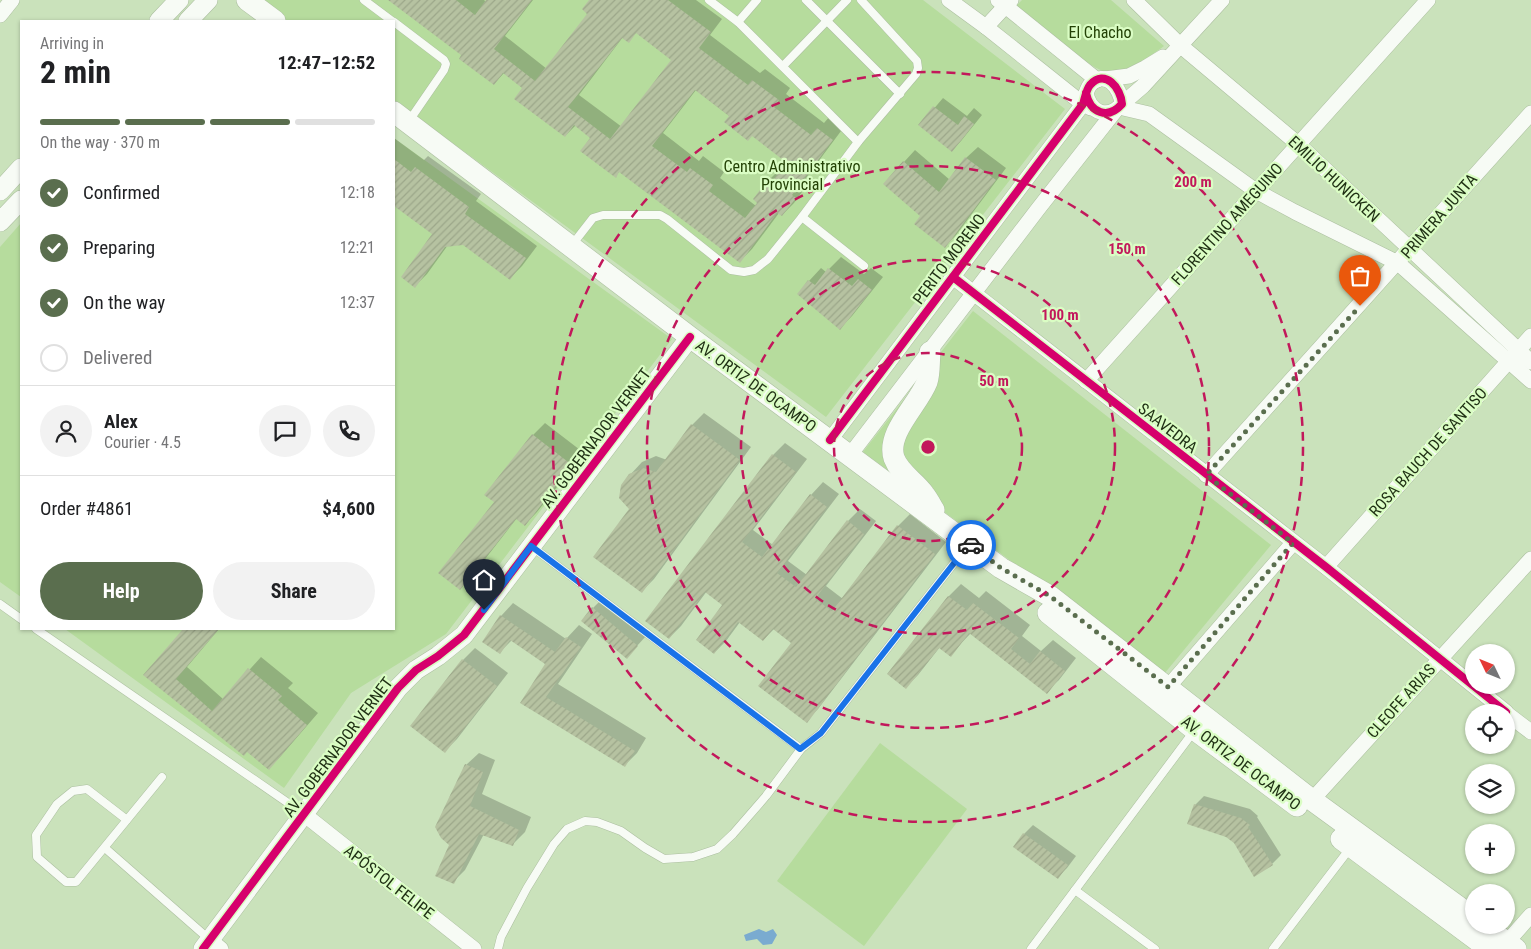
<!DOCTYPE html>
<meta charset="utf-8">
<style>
:root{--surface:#fff;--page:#f2f2f2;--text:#202124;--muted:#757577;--line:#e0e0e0;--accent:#5a6e4e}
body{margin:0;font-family:"Roboto Condensed",sans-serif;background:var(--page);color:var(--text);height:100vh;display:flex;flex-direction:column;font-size:19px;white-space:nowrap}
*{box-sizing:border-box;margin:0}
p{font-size:16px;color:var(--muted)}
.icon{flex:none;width:28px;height:28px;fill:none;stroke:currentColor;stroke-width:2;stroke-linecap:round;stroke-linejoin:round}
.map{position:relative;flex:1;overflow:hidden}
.sheet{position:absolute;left:20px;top:20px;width:375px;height:610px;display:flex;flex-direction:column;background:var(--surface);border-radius:0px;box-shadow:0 1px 4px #0004}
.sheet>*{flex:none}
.needle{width:32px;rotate:313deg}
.controls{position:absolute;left:1465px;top:644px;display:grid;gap:10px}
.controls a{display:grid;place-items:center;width:50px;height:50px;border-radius:50%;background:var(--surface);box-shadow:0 1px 4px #0004;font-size:25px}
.pin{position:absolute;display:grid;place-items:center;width:42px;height:42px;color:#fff;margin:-51px -21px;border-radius:50% 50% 50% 0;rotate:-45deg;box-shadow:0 0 5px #0007}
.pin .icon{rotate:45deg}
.courier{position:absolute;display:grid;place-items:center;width:50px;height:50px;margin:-25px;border:4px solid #1a73e8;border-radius:50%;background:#fff;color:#222;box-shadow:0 1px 6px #0007}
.head em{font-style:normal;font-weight:700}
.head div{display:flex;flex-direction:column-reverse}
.head{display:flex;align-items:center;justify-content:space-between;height:85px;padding:0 20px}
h1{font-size:32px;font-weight:700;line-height:38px}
.bar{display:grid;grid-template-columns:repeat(4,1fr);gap:8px 5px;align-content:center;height:60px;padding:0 20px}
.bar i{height:6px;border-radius:4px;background:var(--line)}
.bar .on{background:var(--accent)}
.bar p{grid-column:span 4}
.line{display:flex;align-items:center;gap:12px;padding:0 20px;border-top:1px solid var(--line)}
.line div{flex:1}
.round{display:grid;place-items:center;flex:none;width:52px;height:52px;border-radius:26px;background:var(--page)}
ol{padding:0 20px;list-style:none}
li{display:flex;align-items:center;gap:15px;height:55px}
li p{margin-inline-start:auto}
li .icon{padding:5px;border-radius:50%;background:var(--accent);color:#fff;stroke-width:4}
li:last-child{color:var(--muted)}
li i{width:28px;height:28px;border:2px solid var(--line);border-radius:50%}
.action{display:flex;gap:10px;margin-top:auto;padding:10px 20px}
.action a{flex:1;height:58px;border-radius:30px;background:var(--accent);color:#fff;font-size:20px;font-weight:700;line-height:58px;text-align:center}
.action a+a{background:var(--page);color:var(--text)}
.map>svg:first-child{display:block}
.green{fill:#b6dc9d}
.water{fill:#7aabd0}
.shadow{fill:#0003;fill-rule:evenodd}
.building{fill:url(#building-hatch);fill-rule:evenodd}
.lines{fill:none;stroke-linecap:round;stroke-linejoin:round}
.service-casing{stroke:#acbfa0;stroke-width:9}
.minor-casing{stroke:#acbfa0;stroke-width:16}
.tertiary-casing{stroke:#acbfa0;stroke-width:20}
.secondary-casing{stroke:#acbfa0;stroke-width:22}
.service{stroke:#f7fbf5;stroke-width:8}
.minor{stroke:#f7fbf5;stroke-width:15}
.tertiary{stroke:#f7fbf5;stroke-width:19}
.secondary{stroke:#f7fbf5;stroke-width:21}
.cycleway-casing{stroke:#dafdc4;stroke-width:11}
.cycleway{stroke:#d6006c;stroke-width:8}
.done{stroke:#5a6e4e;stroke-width:5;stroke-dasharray:0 9}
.route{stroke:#1a73e8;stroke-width:6}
.ring{fill:none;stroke:#c2185b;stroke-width:2.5;stroke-dasharray:9 6}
.labels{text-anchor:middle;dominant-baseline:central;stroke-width:4.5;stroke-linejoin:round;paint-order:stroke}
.park-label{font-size:16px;fill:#234205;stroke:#dafdc4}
.street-label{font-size:16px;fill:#1e2f13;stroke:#dafdc4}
.centre{fill:#c2185b;stroke:#dafdc4;stroke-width:2.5}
.ring-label{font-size:15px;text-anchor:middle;font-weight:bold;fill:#c2185b;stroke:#dafdc4;stroke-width:4.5;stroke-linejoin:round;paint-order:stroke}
</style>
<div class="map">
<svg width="1531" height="949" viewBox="0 0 1531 949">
<defs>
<pattern id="building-hatch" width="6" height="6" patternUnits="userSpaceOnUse" patternTransform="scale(1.25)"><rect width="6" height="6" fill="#b6c2a1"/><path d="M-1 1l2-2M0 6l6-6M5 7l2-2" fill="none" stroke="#9ca78a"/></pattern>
</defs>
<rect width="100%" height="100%" fill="#cae2bb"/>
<g class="green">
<path d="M257 0H923L1065 109 826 417 394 100V21H286Z"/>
<path d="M1022 0H1111L1164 46C1150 56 1127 74 1109 73 1092 71 1031 21 1014 8Z"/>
<path d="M394 138 672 339 446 634 351 693 284 788 65 629H394Z"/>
<path d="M21 223V597L0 582V247Z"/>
<path d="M973 311 1271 545 1164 674 863 452Z"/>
<path d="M880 743 967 809 864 946 777 881Z"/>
</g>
<path class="water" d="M759 929 766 932 773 929 777 935 772 944 763 945 757 939 746 941 744 935Z"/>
<g class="shadow">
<path d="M390 0H484L486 2 488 0H533L505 36 547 69 589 14 590 0H696L722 19 710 35 760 73 765 69 790 88 786 94 824 123 830 116 844 127 803 182 807 185 794 203 782 215 779 213 752 249 740 261 620 171 615 176 592 137 576 125 565 136 524 88 504 73 494 84 463 55ZM637 32 673 59 622 127 579 95 623 37 628 41ZM696 90 788 162 785 167 783 166 771 178 756 206 720 178 724 172 703 156 699 161 663 133Z"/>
<path d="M943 98 967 116 974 108 982 115 961 141 952 150 920 125Z"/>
<path d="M394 138 424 160 428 156 481 194 476 201 537 246 522 266 510 278 464 244 448 245 427 274 415 286 434 234 394 204V197L396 194 394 193Z"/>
<path d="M978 147 1006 168 956 235 945 246 922 216 904 162 915 150 950 180 966 158Z"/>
<path d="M841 257 864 274 871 268 883 277 852 316 840 328 799 294 809 281 821 268 826 272Z"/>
<path d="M704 413 751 447 654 579 642 591 630 509V475L642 462 656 456 667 460 692 425Z"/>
<path d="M545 423 584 453 537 512 525 524 517 518 472 576 460 589 495 502 533 435Z"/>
<path d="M785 443 807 459 753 530 773 545 811 495 823 482 839 494 788 561 807 575 848 521 860 509 876 521 826 586 843 599 898 526 910 514 946 542 818 709 806 721 793 643 774 629 763 640 740 622 726 641 714 653 724 605 707 591 681 626 669 638 647 621 773 455Z"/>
<path d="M961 584 979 598 986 591 1030 625 1022 636 1041 651 1053 640 1076 658 1059 680 1046 692 971 633 950 655 940 647 918 675 906 687 889 673 949 596Z"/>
<path d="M602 599 646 636 627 657 593 608Z"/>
<path d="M513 603 566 639 579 625 592 634 558 684 646 738 637 753 625 765 522 703 547 664 512 640 500 652 501 616Z"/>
<path d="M185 629H219L187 667 223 699 261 657 293 683 288 688 318 713 280 757 268 769 247 751 145 675Z"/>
<path d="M475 648 508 673 457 739 445 751 463 660Z"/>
<path d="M479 753 495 760 482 794 531 817 525 832 513 844 484 834 465 870 453 882 450 845 466 765Z"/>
<path d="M1204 796 1250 809 1258 816 1257 817 1281 855 1272 864 1255 875 1235 843 1195 805Z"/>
<path d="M1033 825 1076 856 1067 868 1058 877 1024 834Z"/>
</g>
<g class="building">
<path d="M388 0H456L475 15 486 0H532L494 49 535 81 587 14 582 9 589 0H668L711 32 699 48 748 85 752 80 779 100 774 107 811 135 817 128 833 140 792 195 796 198 782 216 777 213 740 263 619 172 616 178 580 151 590 138 574 125 565 137 514 99 522 88 503 73 494 85 459 59 461 55ZM636 33 671 60 610 139 568 107 622 38 629 43ZM695 90 729 116 724 122 748 141 752 136 787 163 773 180 770 177 753 199 757 203 745 218 709 191 713 185 690 168 687 172 652 146Z"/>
<path d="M933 106 958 125 964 116 974 124 952 152 918 125Z"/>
<path d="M965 157 996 180 945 248 914 224 920 216 883 184 903 161 939 192Z"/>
<path d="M394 159 411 172 415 167 469 207 465 214 526 258 510 280 463 245 445 247 415 288 401 277 432 234 394 206Z"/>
<path d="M828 268 852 286 858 279 872 290 840 330 797 294 808 280 815 285Z"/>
<path d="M691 424 740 460 642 593 593 557 629 509 619 498 621 485 629 474 643 468 656 472Z"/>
<path d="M532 434 572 465 525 526 516 519 460 590 438 573 494 502 484 495Z"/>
<path d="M772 454 796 472 742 542 762 557 810 494 827 507 777 573 796 587 847 520 864 534 815 599 832 611 897 525 935 554 807 723 758 686 791 643 773 629 763 641 738 622 714 654 696 640 722 605 705 592 669 639 645 621Z"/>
<path d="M948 596 967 610 973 603 1019 638 1011 649 1030 664 1040 651 1065 671 1047 694 969 633 951 657 939 648 906 689 887 674Z"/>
<path d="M592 607 638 646 627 659 581 621Z"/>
<path d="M500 615 555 652 566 637 581 647 546 697 635 751 625 767 520 703 545 664 510 640 500 654 482 642Z"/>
<path d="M183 629H219L176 679 212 711 248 668 282 696 278 700 307 725 269 770 247 752 244 756 143 675Z"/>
<path d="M462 659 497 686 445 753 410 726Z"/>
<path d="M465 764 483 772 470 806 519 830 513 846 479 834 454 884 435 876 449 845 441 838 435 827Z"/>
<path d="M1194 804 1241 818 1250 825 1248 827 1273 865 1254 877 1234 843 1226 837 1187 824Z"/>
<path d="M1023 833 1068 865 1058 879 1013 847Z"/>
</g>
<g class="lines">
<g class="service-casing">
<g id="service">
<path d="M364 0 392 21"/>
<path d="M709 0 738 22 858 142"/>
<path d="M806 0 900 94"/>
<path d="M394 22 444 60 446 64 444 70 409 121"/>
<path d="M738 22 757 0"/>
<path d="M783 66 847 0"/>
<path d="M802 217 864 266"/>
<path d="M572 245 593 218 603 215H660L667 219 731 270 744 272 754 270 768 259 802 217 858 142 916 74 918 68 917 61 861 0"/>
<path d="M0 604 21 619"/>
<path d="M36 629 304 814"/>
<path d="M801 749 821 733 969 544"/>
<path d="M127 820 87 789 73 791 57 804 36 835 37 857 66 882H76L162 777"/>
<path d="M105 848 210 940"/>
<path d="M1075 890 1155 949"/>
<path d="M498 949 501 937 527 888 554 844 567 829 585 821 597 822 621 831 645 848 664 859 693 857 717 849 733 834 766 796 801 749 531 546"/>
<path d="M1031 949 1194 731"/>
<path d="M1273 949 1351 847"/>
</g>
</g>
<g class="minor-casing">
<g id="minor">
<path d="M949 0 986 27 1083 104 1091 108"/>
<path d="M998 0 1097 80"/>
<path d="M1134 0 1181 46 1298 144 1531 362"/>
<path d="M0 15 12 0"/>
<path d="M986 27 1011 0"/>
<path d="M1105 79 1129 76 1145 68 1163 57"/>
<path d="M1122 104 1143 86 1222 0"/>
<path d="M1119 107 1149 114 1256 191 1295 212 1398 263 1531 381"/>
<path d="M953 277 1326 567 1506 712"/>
<path d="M1086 381 1428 0"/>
<path d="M830 440 1083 104C1085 98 1086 90 1090 85 1105 68 1121 88 1122 104 1108 120 1090 113 1086 93"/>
<path d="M850 455 1038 209 1115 111"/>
<path d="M1206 475 1531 113"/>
<path d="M1326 567 1531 336"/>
<path d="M1162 694 1293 543"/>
<path d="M1506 713 1531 732"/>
<path d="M1312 800 1531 559"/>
<path d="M305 815 474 949"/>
<path d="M210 940 221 949"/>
<path d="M1507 942 1531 915"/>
</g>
</g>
<g class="tertiary-casing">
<g id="tertiary">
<path d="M159 21 179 0"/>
<path d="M188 21 208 0"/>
<path d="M0 191 21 168"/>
<path d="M0 222 21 200"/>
<path d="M203 949 398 688 416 670 438 656 464 635 690 337"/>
</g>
</g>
<g class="secondary-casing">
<g id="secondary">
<path d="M247 0 275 21"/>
<path d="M394 112 690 337 1001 568 1050 596 1312 800 1474 918"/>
<path d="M930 352C929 361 930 373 927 382 918 405 886 433 894 458 900 474 915 481 924 494 928 499 931 505 934 510"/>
<path d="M1048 613 1195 730 1297 806"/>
<path d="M1341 839 1489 949"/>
<path d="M1483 925 1516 949"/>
</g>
</g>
<use href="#service" class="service"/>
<use href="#minor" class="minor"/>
<use href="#tertiary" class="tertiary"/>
<use href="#secondary" class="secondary"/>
<g class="cycleway-casing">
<g id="cycleway">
<path d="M953 277 1326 567 1506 712"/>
<path d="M830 440 1083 104C1085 98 1086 90 1090 85 1105 68 1121 88 1122 104 1108 120 1090 113 1086 93"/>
<path d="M203 949 398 688 416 670 438 656 464 635 690 337"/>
</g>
</g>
<use href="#cycleway" class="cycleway"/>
</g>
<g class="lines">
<path class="done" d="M971 545 1001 568 1050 596 1168 687 1293 543 1206 475 1360 306"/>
<path class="route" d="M484 610 531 546 800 749 821 733 969 544 971 545"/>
</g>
<g class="ring">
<circle cx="928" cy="447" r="94"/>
<circle cx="928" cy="447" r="187"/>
<circle cx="928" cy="447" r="281"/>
<circle cx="928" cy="447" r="375"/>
</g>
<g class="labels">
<g class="park-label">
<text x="1100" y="32">El Chacho</text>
<text x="792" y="166">Centro Administrativo<tspan x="792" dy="18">Provincial</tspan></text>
</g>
<g class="street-label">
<text transform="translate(1334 179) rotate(43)">EMILIO HUNICKEN</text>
<text transform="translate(1439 216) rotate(-49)">PRIMERA JUNTA</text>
<text transform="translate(1227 224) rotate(-48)">FLORENTINO AMEGUINO</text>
<text transform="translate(949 259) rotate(-53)">PERITO MORENO</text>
<text transform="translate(756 386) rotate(36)">AV. ORTIZ DE OCAMPO</text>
<text transform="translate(1168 428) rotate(38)">SAAVEDRA</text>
<text transform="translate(596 438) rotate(-53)">AV. GOBERNADOR VERNET</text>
<text transform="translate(1428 452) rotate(-48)">ROSA BAUCH DE SANTISO</text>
<text transform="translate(1401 701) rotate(-48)">CLEOFE ARIAS</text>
<text transform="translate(338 747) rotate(-53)">AV. GOBERNADOR VERNET</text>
<text transform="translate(1241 763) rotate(37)">AV. ORTIZ DE OCAMPO</text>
<text transform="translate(389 882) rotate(38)">APÓSTOL FELIPE</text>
</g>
</g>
<circle cx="928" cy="447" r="8" class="centre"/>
<g class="ring-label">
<text x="1193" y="187">200 m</text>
<text x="1127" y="254">150 m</text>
<text x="1060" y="320">100 m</text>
<text x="994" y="386">50 m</text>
</g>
</svg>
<div class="controls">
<a><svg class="needle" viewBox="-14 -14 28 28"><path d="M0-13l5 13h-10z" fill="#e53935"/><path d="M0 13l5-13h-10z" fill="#757577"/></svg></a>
<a><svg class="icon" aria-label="locate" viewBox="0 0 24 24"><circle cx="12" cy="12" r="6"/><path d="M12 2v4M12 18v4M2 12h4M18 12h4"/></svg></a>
<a><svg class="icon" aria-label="layers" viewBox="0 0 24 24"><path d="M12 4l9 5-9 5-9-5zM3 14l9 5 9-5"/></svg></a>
<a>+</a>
<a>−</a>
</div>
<div class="pin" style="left:1360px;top:306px;background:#ea580c"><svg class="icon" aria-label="bag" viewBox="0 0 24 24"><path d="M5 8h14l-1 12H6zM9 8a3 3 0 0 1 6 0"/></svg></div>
<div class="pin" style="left:484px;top:610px;background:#1f2937"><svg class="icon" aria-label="home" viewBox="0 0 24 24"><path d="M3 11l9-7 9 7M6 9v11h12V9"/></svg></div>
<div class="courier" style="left:971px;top:545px"><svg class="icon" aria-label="car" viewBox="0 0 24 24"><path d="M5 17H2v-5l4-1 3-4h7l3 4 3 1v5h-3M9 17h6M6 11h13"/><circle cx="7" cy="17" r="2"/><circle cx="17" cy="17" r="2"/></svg></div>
<section class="sheet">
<div class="head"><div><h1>2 min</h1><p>Arriving in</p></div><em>12:47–12:52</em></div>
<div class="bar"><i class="on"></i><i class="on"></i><i class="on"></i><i></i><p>On the way · 370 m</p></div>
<ol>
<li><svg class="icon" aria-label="check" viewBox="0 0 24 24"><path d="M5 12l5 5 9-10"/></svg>Confirmed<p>12:18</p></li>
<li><svg class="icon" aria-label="check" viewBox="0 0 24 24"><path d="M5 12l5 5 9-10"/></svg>Preparing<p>12:21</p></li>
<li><svg class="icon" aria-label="check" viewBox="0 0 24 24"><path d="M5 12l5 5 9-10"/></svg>On the way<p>12:37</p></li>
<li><i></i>Delivered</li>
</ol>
<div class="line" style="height:90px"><a class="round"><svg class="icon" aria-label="person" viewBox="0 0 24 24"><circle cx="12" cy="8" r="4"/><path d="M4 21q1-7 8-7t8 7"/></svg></a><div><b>Alex</b><p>Courier · 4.5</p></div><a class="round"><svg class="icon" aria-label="chat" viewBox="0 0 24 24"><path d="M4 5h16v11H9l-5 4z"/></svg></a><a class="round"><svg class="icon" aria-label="phone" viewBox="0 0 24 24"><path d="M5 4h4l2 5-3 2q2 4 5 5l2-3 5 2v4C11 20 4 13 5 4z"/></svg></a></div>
<div class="line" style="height:65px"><div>Order #4861</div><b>$4,600</b></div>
<div class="action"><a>Help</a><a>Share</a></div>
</section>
</div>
